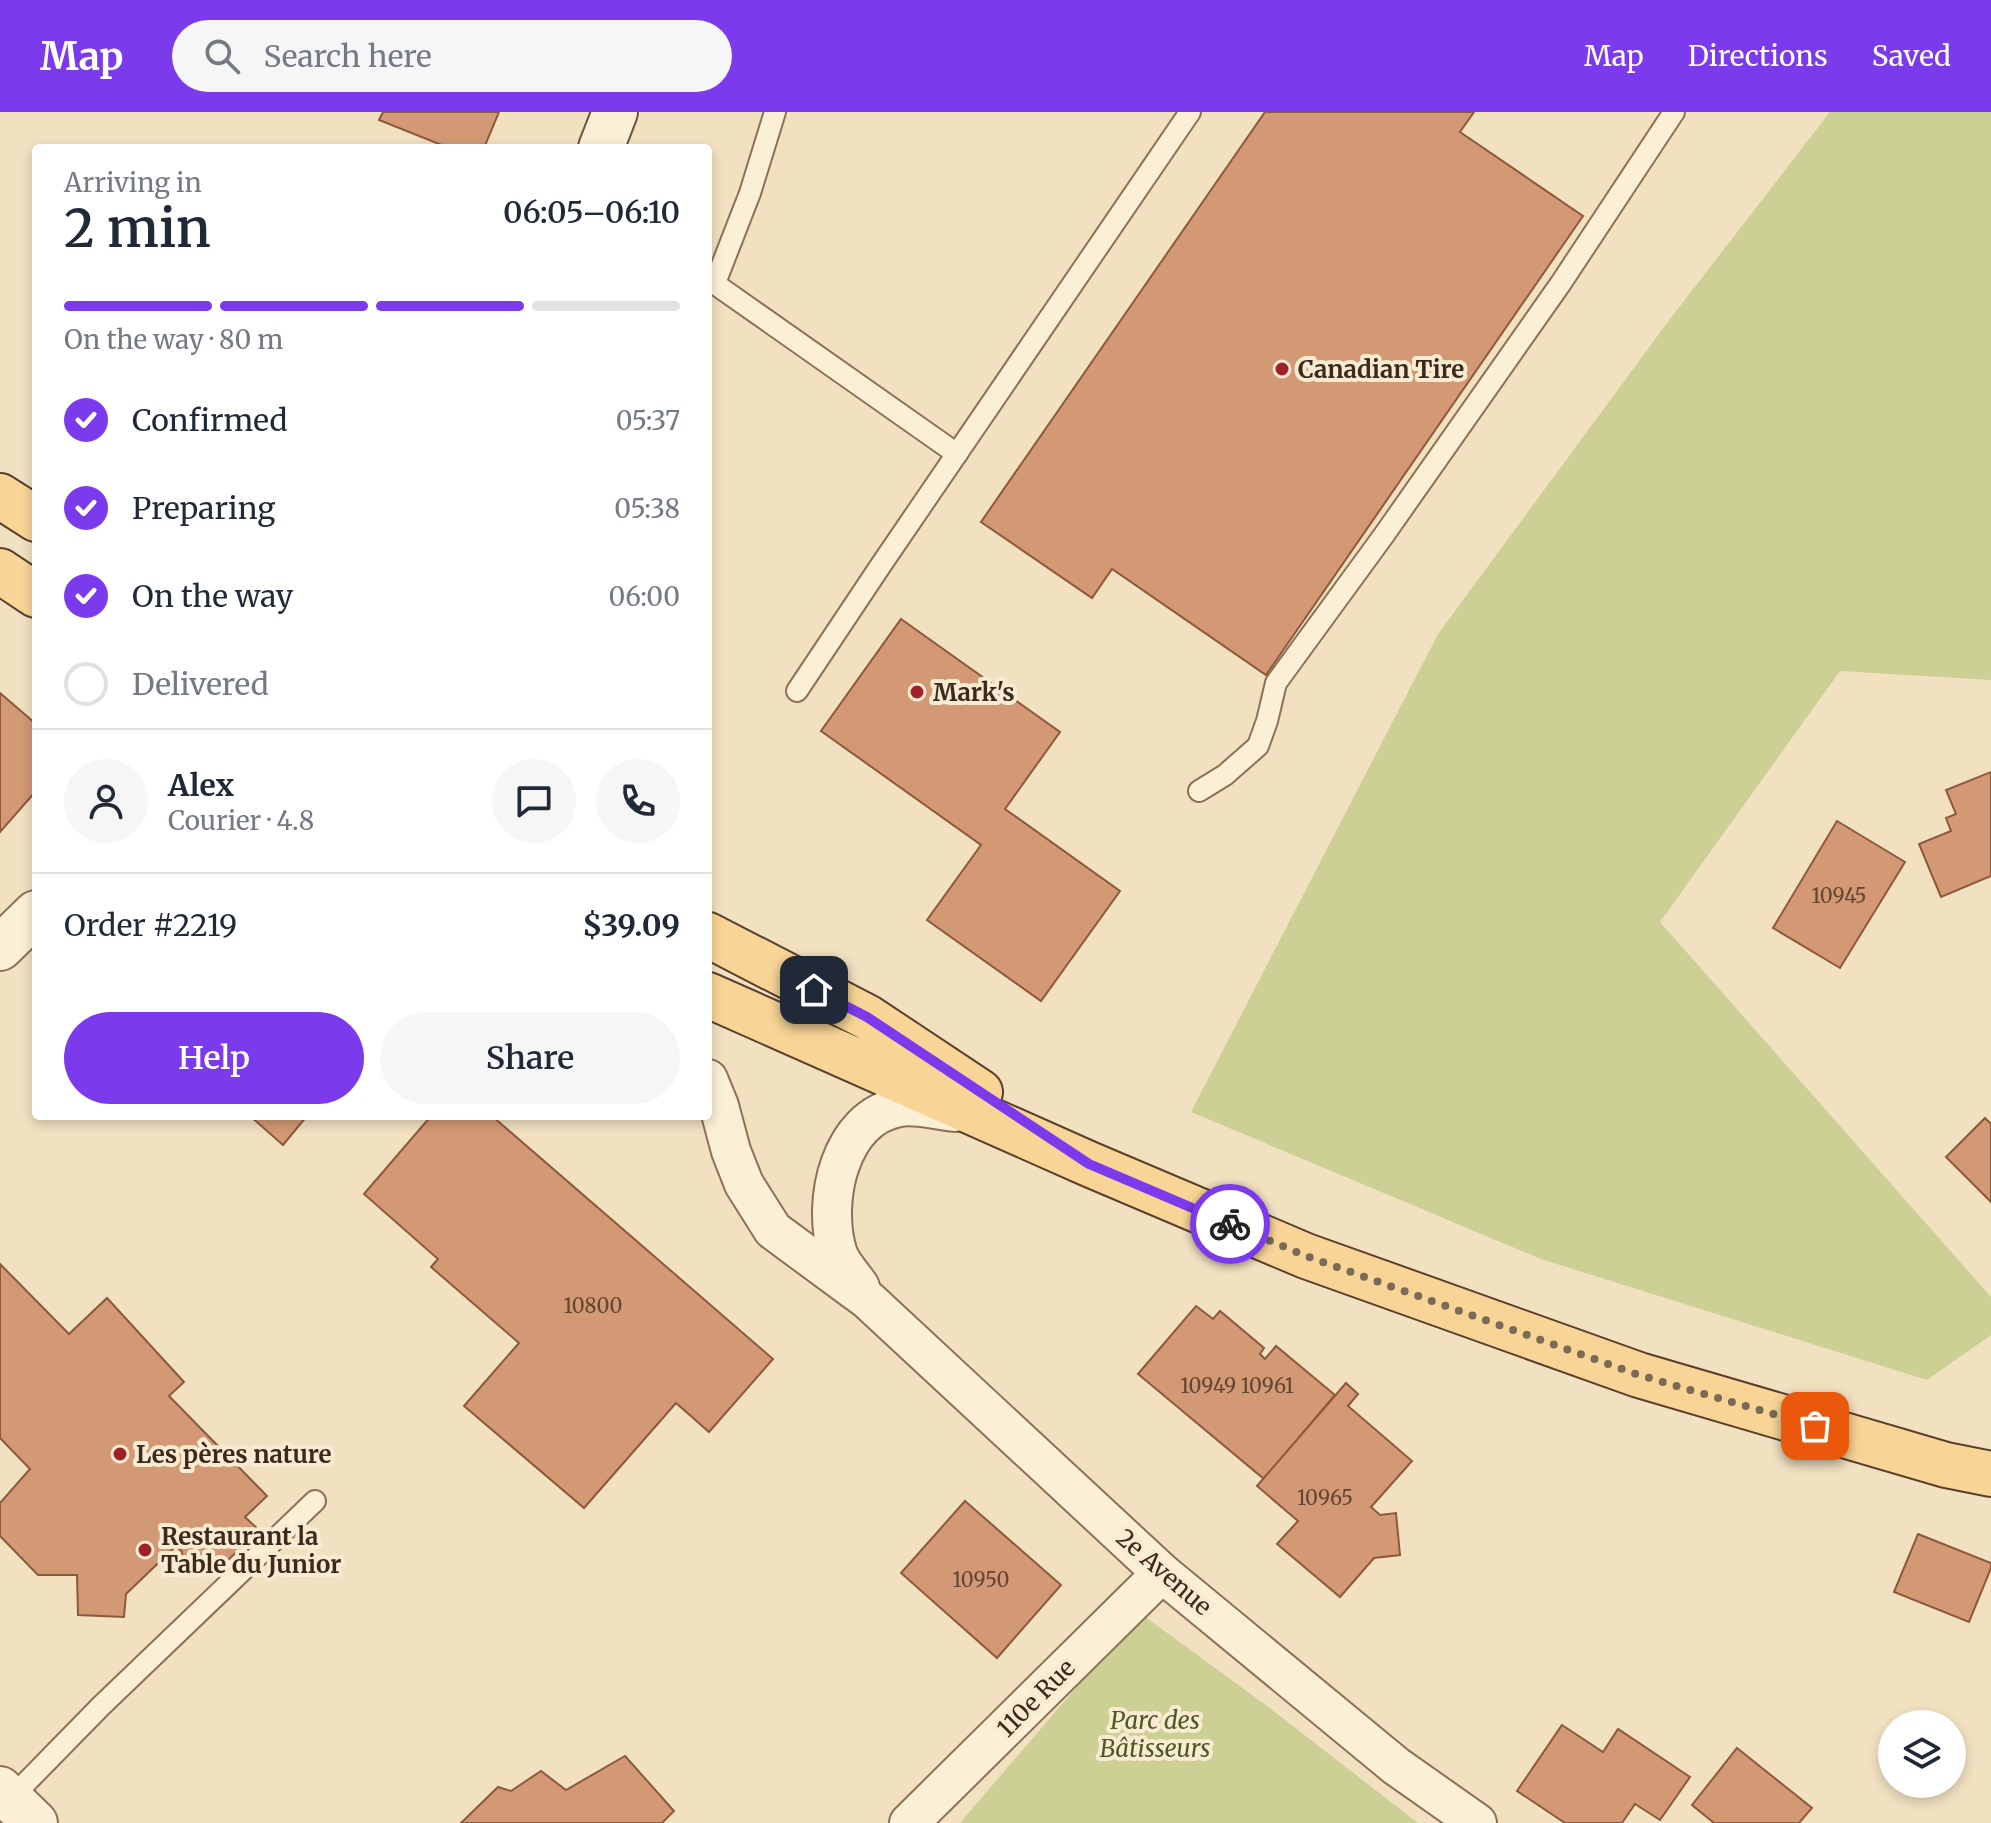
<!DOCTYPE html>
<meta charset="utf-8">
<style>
:root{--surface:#fff;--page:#f6f6f7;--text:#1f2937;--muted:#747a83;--line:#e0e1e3;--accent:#7c3aed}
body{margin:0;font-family:Merriweather,serif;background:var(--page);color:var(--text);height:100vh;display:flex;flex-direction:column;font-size:30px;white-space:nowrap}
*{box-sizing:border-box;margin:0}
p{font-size:26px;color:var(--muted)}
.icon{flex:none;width:44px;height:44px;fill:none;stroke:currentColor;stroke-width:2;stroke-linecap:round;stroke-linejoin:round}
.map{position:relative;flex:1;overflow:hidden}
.side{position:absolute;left:32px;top:32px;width:680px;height:976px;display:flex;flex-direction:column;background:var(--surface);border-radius:8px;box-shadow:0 4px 12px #0003}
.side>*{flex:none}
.fabs{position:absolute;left:1878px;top:1598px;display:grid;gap:16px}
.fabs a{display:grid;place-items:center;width:88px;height:88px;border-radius:50%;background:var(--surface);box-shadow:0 4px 12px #0003;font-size:40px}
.pin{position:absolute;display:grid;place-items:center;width:68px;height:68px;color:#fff;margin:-34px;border-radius:16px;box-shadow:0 4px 12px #0006}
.courier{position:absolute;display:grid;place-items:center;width:80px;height:80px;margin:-40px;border:6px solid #7c3aed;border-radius:50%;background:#fff;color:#222;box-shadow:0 2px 10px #0007}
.head em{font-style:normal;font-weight:600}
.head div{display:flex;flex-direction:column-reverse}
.head{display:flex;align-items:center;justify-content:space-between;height:136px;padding:0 32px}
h1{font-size:52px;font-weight:600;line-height:60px}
.bar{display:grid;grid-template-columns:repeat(4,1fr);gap:12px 8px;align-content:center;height:96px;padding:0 32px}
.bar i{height:10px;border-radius:6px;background:var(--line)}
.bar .selected{background:var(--accent)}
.bar p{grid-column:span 4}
.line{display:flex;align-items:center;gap:20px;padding:0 32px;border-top:2px solid var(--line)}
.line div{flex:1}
.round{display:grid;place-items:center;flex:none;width:84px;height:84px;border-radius:42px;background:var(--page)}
ol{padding:0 32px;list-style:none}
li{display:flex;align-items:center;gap:24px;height:88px}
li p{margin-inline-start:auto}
li .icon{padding:8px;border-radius:50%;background:var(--accent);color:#fff;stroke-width:4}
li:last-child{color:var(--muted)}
li i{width:44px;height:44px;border:4px solid var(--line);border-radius:50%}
.cta{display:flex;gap:16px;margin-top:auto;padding:16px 32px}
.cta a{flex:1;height:92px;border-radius:48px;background:var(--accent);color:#fff;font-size:32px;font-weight:600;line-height:92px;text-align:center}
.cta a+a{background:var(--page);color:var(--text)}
header{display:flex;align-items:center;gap:48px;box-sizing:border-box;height:112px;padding:0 40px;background:var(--accent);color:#fff}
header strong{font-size:38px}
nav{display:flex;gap:44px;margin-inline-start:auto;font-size:28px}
.search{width:560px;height:72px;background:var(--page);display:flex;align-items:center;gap:20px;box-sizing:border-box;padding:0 28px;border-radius:44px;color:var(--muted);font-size:30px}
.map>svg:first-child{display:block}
.green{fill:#ccd094}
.building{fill:#d39874;stroke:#8e593b;stroke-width:2}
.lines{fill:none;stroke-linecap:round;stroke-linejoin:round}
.service-casing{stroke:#8d7157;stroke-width:24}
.minor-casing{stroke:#8d7157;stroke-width:42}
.tertiary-casing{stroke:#8d7157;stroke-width:48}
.secondary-casing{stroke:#6e523a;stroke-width:48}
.primary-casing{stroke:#5a3f2c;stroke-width:48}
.service{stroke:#fbefd5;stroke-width:20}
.minor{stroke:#fbefd5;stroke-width:38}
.tertiary{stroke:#fbefd5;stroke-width:44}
.secondary{stroke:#fbefd5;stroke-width:44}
.primary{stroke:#f8d596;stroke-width:44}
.done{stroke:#7b6a56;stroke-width:8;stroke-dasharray:0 14.4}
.route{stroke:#7c3aed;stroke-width:10}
.poi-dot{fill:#a02228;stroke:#f8ebd1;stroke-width:3}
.labels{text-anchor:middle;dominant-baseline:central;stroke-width:8;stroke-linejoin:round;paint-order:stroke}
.number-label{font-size:20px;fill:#614632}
.poi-label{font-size:24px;font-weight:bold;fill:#3b2a1c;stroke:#f8ebd1;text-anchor:start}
.street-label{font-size:24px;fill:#3b2a1c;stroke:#f8ebd1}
.park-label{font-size:24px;font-style:italic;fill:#4d5921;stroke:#f8ebd1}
</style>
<header>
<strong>Map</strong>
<div class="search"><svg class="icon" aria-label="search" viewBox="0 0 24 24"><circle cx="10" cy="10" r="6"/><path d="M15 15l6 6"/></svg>Search here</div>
<nav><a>Map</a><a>Directions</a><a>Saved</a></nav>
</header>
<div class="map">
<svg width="1991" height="1711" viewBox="0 0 1991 1711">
<rect width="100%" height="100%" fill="#f1e1c1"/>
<g class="green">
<path d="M1830 0H1991V568L1840 559 1660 810 1991 1185V1223L1927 1268 1541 1147 1191 1000 1438 522 1667 211Z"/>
<path d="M1140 1501 1267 1594 1418 1711H960Z"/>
</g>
<g class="building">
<path d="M383 0H499L484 36H449L379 8Z"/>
<path d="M1265 0H1474L1460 20 1583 104 1266 563 1112 457 1092 486 981 410Z"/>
<path d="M901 507 1060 620 1005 697 1120 779 1041 889 927 808 981 733 821 619Z"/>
<path d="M0 581 36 612V679L0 720Z"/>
<path d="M1991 660V764L1941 785 1919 732 1951 719 1946 706 1956 702 1946 678Z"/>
<path d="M1837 709 1905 750 1840 856 1773 816Z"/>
<path d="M250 1004H307L283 1033Z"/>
<path d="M431 1004H492L773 1247 709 1320 676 1291 584 1396 464 1294 519 1231 431 1155 438 1147 364 1082Z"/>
<path d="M1985 1006 1991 1012V1090L1946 1045Z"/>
<path d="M0 1152 69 1222 107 1186 184 1270 169 1284 267 1384 245 1405 260 1419 218 1457H183L182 1440 176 1434 126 1482 124 1505 78 1503 77 1463H38L0 1424V1391L30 1357 0 1326Z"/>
<path d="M1196 1194 1213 1207 1220 1199 1264 1236 1260 1242 1265 1247 1276 1234 1335 1283 1264 1367 1138 1262Z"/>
<path d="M1346 1271 1358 1282 1348 1294 1412 1349 1371 1395 1380 1403 1396 1401 1400 1443 1374 1446 1340 1485 1277 1432 1298 1409 1257 1374Z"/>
<path d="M965 1389 1061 1473 997 1546 901 1461Z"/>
<path d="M1918 1422 1991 1451V1456L1969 1510 1894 1480Z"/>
<path d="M1562 1613 1603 1640 1618 1617 1690 1665 1660 1708 1635 1692 1622 1711H1565L1517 1679Z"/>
<path d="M1737 1636 1812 1696 1799 1711H1714L1692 1693Z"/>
<path d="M625 1644 674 1699 662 1711H461L498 1675 511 1679 541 1659 566 1678Z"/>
</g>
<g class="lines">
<g class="service-casing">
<g id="service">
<path d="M708 167 957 342"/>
<path d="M715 171 750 81 775 0"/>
<path d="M797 579 881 453 1190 0"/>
<path d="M1199 679 1225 663 1258 634 1267 609 1276 571 1384 423 1561 171 1674 0"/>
<path d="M10 1687 101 1594 315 1389"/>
</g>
</g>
<g class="minor-casing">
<g id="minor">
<path d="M708 967 719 994 731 1039 744 1072 773 1118 868 1188 1162 1461 1396 1654 1477 1711"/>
<path d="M860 1175C853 1164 840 1151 837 1139 822 1088 840 1006 899 995 914 992 939 998 955 1000"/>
<path d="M909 1711 1162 1461"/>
</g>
</g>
<g class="tertiary-casing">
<g id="tertiary">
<path d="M0 836 36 801"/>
<path d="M0 1677 35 1711"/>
</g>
</g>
<g class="secondary-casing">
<path id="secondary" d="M601 36 615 0"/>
</g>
<g class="primary-casing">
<g id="primary">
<path d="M0 384 36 407"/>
<path d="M0 459 36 483"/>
<path d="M708 823 867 905 980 980"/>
<path d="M708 883 1089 1052 1306 1144 1639 1263 1946 1353 1991 1362"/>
</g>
</g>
<use href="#service" class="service"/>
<use href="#minor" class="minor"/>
<use href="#tertiary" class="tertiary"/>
<use href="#secondary" class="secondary"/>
<use href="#primary" class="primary"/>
</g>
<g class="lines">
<path class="done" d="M1230 1112 1306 1144 1639 1263 1815 1314"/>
<path class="route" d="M814 878 867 905 1089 1052 1230 1112"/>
</g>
<g class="poi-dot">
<circle cx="1282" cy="257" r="8"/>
<circle cx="917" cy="580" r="8"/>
<circle cx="120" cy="1342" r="8"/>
<circle cx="145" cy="1438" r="8"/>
</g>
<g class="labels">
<g class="number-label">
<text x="1839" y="783">10945</text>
<text x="593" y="1193">10800</text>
<text x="1237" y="1273">10949 10961</text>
<text x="1325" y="1385">10965</text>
<text x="981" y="1467">10950</text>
</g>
<g class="poi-label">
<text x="1298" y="257">Canadian Tire</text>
<text x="933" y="580">Mark's</text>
<text x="136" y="1342">Les pères nature</text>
<text x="161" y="1424">Restaurant la<tspan x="161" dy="28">Table du Junior</tspan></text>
</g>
<g class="street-label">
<text transform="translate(1164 1460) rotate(41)">2e Avenue</text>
<text transform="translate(1036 1586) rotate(-45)">110e Rue</text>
</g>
<g class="park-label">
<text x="1155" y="1608">Parc des<tspan x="1155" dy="28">Bâtisseurs</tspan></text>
</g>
</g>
</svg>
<div class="fabs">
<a><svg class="icon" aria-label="layers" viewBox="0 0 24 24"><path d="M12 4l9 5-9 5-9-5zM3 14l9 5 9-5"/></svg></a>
</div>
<div class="pin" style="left:1815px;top:1314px;background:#ea580c"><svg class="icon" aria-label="bag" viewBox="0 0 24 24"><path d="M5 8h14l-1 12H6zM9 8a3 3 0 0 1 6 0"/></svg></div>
<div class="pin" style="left:814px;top:878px;background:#1f2937"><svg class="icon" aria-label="home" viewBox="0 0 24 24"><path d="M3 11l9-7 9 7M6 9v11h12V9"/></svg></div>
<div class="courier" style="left:1230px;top:1112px"><svg class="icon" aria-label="bike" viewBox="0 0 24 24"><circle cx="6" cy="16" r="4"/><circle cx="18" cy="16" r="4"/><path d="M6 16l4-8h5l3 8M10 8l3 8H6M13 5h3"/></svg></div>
<section class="side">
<div class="head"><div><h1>2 min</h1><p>Arriving in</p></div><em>06:05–06:10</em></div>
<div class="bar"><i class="selected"></i><i class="selected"></i><i class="selected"></i><i></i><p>On the way · 80 m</p></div>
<ol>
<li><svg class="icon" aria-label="check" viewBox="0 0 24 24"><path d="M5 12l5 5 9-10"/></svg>Confirmed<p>05:37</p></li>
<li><svg class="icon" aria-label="check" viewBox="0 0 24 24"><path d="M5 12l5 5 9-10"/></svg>Preparing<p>05:38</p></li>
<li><svg class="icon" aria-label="check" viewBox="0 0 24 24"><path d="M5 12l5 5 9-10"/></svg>On the way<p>06:00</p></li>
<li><i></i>Delivered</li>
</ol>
<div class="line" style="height:144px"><a class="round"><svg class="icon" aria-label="person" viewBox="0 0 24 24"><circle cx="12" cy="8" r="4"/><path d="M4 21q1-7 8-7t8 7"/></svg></a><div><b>Alex</b><p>Courier · 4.8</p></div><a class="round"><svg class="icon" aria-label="chat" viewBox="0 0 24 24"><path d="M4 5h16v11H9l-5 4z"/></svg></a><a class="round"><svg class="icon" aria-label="phone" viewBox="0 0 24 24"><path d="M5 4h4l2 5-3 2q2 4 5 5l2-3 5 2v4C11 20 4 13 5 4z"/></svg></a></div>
<div class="line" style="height:104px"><div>Order #2219</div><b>$39.09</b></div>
<div class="cta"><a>Help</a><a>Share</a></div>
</section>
</div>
